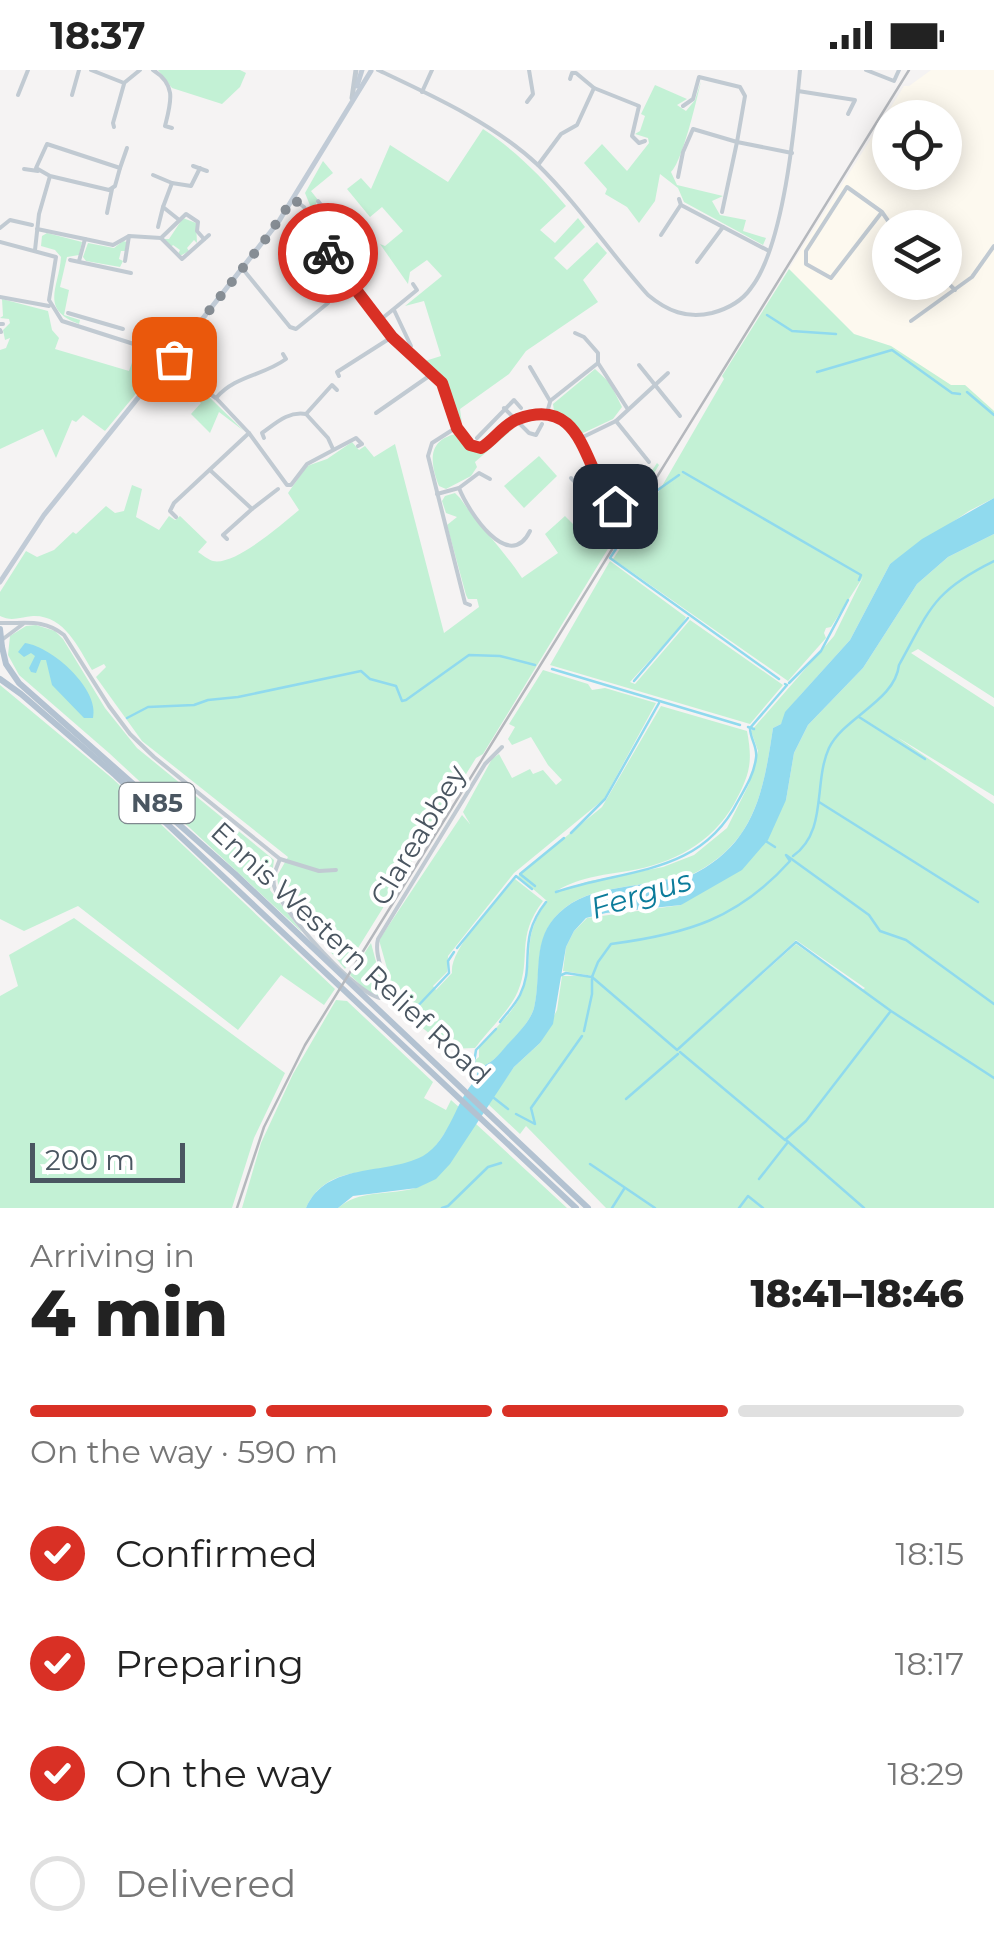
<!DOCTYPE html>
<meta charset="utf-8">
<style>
:root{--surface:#fff;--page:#f2f2f2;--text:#222;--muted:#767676;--line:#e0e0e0;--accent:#d93025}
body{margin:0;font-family:Montserrat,sans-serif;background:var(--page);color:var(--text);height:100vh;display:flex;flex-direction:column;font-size:38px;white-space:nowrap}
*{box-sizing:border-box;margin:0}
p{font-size:32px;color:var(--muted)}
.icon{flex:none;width:55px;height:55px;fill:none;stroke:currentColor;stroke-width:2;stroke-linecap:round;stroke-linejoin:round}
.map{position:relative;height:1138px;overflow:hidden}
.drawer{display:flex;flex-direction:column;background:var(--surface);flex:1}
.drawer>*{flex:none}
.fabs{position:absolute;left:872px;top:30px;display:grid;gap:20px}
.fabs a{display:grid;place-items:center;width:90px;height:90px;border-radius:50%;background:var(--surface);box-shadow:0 5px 25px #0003;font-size:50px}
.scale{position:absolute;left:30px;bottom:25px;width:155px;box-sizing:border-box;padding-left:10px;border:5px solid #4a5661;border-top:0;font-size:28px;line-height:35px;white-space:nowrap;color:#4a5661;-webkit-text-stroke:8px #fff;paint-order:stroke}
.pin{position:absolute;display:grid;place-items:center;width:85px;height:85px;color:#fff;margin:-42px;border-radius:20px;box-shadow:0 5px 15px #0006}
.courier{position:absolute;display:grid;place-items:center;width:100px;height:100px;margin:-50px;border:8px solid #d93025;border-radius:50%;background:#fff;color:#222;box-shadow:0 2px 12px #0007}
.summary em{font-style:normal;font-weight:800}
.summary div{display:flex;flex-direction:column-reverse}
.summary{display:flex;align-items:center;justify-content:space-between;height:170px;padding:0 30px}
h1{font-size:65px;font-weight:800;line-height:75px}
.bar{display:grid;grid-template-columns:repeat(4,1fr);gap:15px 10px;align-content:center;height:120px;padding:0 30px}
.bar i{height:12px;border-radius:8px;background:var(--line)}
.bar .current{background:var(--accent)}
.bar p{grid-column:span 4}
ol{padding:0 30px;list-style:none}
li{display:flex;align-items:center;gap:30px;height:110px}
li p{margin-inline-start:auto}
li .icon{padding:10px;border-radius:50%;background:var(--accent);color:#fff;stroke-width:4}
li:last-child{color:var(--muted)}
li i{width:55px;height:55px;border:5px solid var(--line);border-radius:50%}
.status{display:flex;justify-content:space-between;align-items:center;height:70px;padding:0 50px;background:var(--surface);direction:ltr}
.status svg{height:28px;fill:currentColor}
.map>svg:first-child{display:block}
.commercial{fill:#fdf9ef;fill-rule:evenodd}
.green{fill:#c3f1d5;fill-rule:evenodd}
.water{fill:#90daee}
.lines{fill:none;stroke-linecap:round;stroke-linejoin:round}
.stream{stroke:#90daee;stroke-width:2.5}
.minor{stroke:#c1cad2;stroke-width:4}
.tertiary{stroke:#c1cad2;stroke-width:5}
.secondary{stroke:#c1cbd6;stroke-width:5}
.primary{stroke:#b3c2d1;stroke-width:6}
.rail{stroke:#b5b8bd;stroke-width:2.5}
.done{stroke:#868d94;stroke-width:10;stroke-dasharray:0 18}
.route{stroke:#d93025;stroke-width:12}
.labels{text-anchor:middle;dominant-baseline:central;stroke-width:8;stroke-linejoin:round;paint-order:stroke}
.shield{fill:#fff;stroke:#808990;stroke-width:2.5}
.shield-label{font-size:25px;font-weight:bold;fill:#4a5661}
.street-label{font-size:28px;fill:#4a5661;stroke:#fff}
.water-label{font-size:30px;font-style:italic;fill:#0c7c9b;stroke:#fff}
</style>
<div class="status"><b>18:37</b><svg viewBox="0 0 49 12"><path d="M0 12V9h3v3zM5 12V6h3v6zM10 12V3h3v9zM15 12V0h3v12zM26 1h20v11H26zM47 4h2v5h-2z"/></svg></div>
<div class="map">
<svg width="994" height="1138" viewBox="0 0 994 1138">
<rect width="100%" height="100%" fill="#f5f3f3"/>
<path class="commercial" d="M931 0H994V341L965 315H951L891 276 854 264 789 199 904 16H909ZM890 48H945V102H890ZM890 158H945V212H890Z"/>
<g class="green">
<path d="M158 0H240L246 3 240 17 222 34 172 18Z"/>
<path d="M701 11C697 29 682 93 671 102L677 115 723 126 712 131 720 145 746 150 743 161 766 168 763 175 684 132 678 118 660 104 655 131 639 153 627 137 605 124 607 119 584 93 602 74 627 101 649 73 648 68 635 64 640 61 645 46 641 44 655 15 687 29 677 35 686 41 695 30Z"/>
<path d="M483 59C516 81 541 106 566 136L540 160 555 173 578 148 585 157 554 188 567 200 597 172 607 183 583 210 598 232 526 281 509 304 460 339 462 354 448 316 425 291 441 286 424 231 405 236 442 206 427 190 410 202 408 214 380 174 385 176 403 161 382 137 370 147 347 119 361 108 371 119 390 75 448 112Z"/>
<path d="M323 91 333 103 311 121 318 130 314 138 325 152 332 153 343 170V179L335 184 323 167 305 123Z"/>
<path d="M183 148 196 153 197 173 194 170 187 178 189 181 180 186 178 184 180 180 173 175 170 178 164 169H169Z"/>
<path d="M47 163 82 172 79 185 67 187 60 217 69 220 64 245 80 250 79 254C39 239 59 218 61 187L55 180 41 176 42 166Z"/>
<path d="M123 171 127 172 125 181H121L119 189 123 191 120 197 86 191 83 187 88 173 114 178Z"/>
<path d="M789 199 854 264 891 276 951 315H965L994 341V428L969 441 890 494 850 570 796 630 781 654 773 658C763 725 754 776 687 807L683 804C644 820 590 812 559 843 532 869 542 905 534 938 530 952 517 964 507 976 497 987 492 993 478 998L474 991 479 987V977C495 957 518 940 525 914 534 877 522 868 547 831L518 806 602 737 661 636 747 661C753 693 750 704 734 734 712 773 672 794 628 801 602 805 576 808 555 822L590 811 663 797 694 785 727 758 749 714 758 681 751 661 834 566 863 507 831 557 826 558 824 563 826 568 788 611 613 489 658 423 724 309 722 306Z"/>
<path d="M2 229 48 241 52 260 59 268 55 279 129 301 136 281 152 286 154 290 149 308 105 361 83 345 76 352 72 350 56 388 43 359 0 379V280L6 278 10 268 5 270 3 260 10 253 9 249 0 248 3 246Z"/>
<path d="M595 299 610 313 622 337 613 349 581 364 554 341 553 334Z"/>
<path d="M177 303 208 326 244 361 219 342 210 363 191 344 201 333 172 308Z"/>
<path d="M514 358 475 392 477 397 471 406 446 419 439 416C430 393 427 370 456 364L468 378 480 381Z"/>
<path d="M352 372 359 380 365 376 374 387 395 374 444 563 479 537 477 529H468L466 525 447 455 457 447 446 443 442 431 445 426 455 423 460 428C479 456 503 479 522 508L558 483 545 464 565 446 578 459 604 435 616 439 637 423 657 393 659 395 483 684 476 688 345 899 279 821 277 806 288 787 142 671 96 607 106 597 104 594 92 600C78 577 64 545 33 546 20 547 12 552 0 546V522L26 481 37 487 54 480 73 462 76 464 106 436 115 443 124 441 132 415 142 419 136 447 159 460 169 446 175 450 180 446 207 472 198 482C201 484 209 490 213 491 235 496 282 454 299 440L288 423 307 396 327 389Z"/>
<path d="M539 386 557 406 524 438 504 416Z"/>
<path d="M994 464V628L918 579 911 583 994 637V726L897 667 994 734V1138H606L526 1056 520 1064 488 1034 514 997 540 973 557 940 562 906H593L563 901 566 877 574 861 587 848 681 835 786 730 794 683 808 655 863 598 917 514 948 487ZM796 870 865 918 862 920 796 874 680 978Z"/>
<path d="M610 491 686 547 681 556 630 612 635 614 690 550 783 615 750 654 550 595Z"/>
<path d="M36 555 55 561 63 569 105 638 137 678 274 790 270 820 302 862 109 683 19 605 8 585 10 566 26 556Z"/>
<path d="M543 600 588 614 592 620 605 618 656 633 604 729 514 803 448 886 447 902 433 916 436 920 452 903C449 878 499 829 515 809L543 831C515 868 532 888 518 921 509 942 488 960 475 978L449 979 391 933 392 916 379 870 462 745 470 754 463 742 492 689 499 684 512 708 530 699 533 704 543 700 556 715 562 710 548 695 531 667 512 675 508 669 515 657 509 654Z"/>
<path d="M0 615 113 709 335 919 324 935 281 905 238 960 78 836 24 861 0 849Z"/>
<path d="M74 848 285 1003 254 1068 232 1138H0V926L18 916 9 885Z"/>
<path d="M371 873 383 918 381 926 371 925 350 905Z"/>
<path d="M336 930 347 931 433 1012 424 1028 446 1040 451 1030 460 1038C451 1052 441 1072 429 1083 393 1113 331 1084 306 1138H242L261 1073 293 1004Z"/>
<path d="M475 1053 567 1138H338C359 1120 386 1125 412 1119 443 1111 460 1078 475 1053Z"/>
</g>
<g class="water">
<path d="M994 428V464L948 487 917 514 863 598 808 655 794 683 786 730 768 770 742 800 681 835 606 843 586 848 574 861 566 877 553 954 540 973 514 997 450 1094 436 1109 417 1118 353 1126 338 1138H306C327 1091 385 1106 423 1086 450 1071 457 1026 476 1010L478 998C492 993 497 987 507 975 517 964 530 952 534 938 542 904 531 869 559 843 591 812 644 820 683 804L688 807C754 776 763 725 773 658L781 654 785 642 850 570 890 494 922 469Z"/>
<path d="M25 573C53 577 100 620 93 648H84L52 615 46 590H41L36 603 31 602 29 598 35 586 31 583 24 587 18 582Z"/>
</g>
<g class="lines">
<g class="stream">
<path d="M767 245 792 261 836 264"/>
<path d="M817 302 892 280 952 323 960 324"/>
<path d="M967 322 994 345"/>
<path d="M683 402 861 505 859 510"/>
<path d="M679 405 652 424 610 488 779 609"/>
<path d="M552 599 740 655"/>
<path d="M634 611 688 548"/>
<path d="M789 613 821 581 848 530"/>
<path d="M859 647 925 689"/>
<path d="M127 648 148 637 194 635 208 630 238 627 361 601 370 609 396 616 402 631 406 630 469 585 500 586 535 595"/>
<path d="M748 657 754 659"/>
<path d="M819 732 978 832"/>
<path d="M571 763 605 729 659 633"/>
<path d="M764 770 775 777"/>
<path d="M793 786C828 761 813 713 829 678 844 647 895 631 899 595 930 539 933 521 994 491"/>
<path d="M535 816 520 804 564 768"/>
<path d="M556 822C626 798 700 806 738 731 746 717 754 704 756 688 758 677 750 669 750 658L787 615 785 614"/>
<path d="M457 878 516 806 532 819"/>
<path d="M559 906 566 903 592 907 598 892 611 874C687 864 738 849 790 791L786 785 869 845 880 861 906 870 994 934"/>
<path d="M592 907 676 979"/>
<path d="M415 939 449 903 448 891 454 882"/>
<path d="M500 952C506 944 515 935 520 925 536 893 516 870 546 832"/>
<path d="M584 961 592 924V909"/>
<path d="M677 980 796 872 891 941 994 1008"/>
<path d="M680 982 785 1070 806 1051 890 942"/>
<path d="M474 993 476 980 496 959"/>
<path d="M494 1028 508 1039"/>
<path d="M626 1029 678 984"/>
<path d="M516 1044 535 1054 531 1038 582 966"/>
<path d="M786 1070 864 1138"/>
<path d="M590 1094 655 1138"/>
<path d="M759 1109 788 1072"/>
<path d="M442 1138 448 1136 488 1097 501 1093"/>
<path d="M612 1138 624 1119"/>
<path d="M739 1138 748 1126 763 1138"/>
</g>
<g class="minor">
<path d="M91 0 124 13 140 0"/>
<path d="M153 0C177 15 171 32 165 56L172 58"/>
<path d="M378 0C433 26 493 53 538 95 578 134 610 183 648 225 667 241 687 249 712 243 727 239 742 231 751 218 784 176 795 54 800 0"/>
<path d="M866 0 894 11 899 0"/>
<path d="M570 9 572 3H576L594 18"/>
<path d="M798 21 855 30 848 44"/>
<path d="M422 22 432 0"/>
<path d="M18 25 28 0"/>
<path d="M72 25 79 0"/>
<path d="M527 32 533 24 529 0"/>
<path d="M683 36 693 29 699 7 740 17 745 26 737 72 792 83"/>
<path d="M114 57 113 53 124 14"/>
<path d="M538 95 561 64 577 55 594 18 639 36 632 66 639 73 645 71"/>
<path d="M193 96 207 101"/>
<path d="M120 98 127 78"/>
<path d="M24 99 38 101"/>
<path d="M153 105 172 113 191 116 200 98"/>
<path d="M678 107 683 82 693 59 737 72 722 142"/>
<path d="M172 113 163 137 178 149"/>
<path d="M293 129 304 137 333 190 392 267 442 313 457 357 474 378 486 376 514 350"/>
<path d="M679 129 681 135 769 181"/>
<path d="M318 131 351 175"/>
<path d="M882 142 831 208 806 194V181L847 117 882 142 893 158"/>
<path d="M107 143 112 119"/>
<path d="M158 157 163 137"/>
<path d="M0 158 10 150 32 155"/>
<path d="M37 159 85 169"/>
<path d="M661 165 680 136"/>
<path d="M161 168 186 144 198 152 197 161 204 169"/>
<path d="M0 172 56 187 49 230 62 251 165 284"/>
<path d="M35 180 39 144 50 106 109 120 115 116 120 98 47 74 36 98 50 106"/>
<path d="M70 190 131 203"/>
<path d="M333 190 366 163 371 165"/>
<path d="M79 191 85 169 113 175 129 166"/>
<path d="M125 191 129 166 161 168 182 189 209 165"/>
<path d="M697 192 723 157"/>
<path d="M242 198 290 257 296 259 328 233 297 190"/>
<path d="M945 210 955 220"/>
<path d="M0 227 49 236"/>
<path d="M394 240 411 276"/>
<path d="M68 243 123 259"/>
<path d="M379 251 417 220 413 214"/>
<path d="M911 251 972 207 994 176"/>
<path d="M0 254H3"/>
<path d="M0 260 1 262"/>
<path d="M575 263 584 267 598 283V293"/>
<path d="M639 295 680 346"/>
<path d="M170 297 216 328 249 363 174 433 170 441 176 447"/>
<path d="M530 297 550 331 598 293 627 338"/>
<path d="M339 306 337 302 392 267"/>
<path d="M216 328C236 305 263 306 286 289L283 284"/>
<path d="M504 338 529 363 536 365 542 354"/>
<path d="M376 343 432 304"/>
<path d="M547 343 565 353 581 368"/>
<path d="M306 344 328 368 333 379"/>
<path d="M514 350 547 343 550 332"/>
<path d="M616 351 649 392"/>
<path d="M457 357 432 373 428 386 465 533 470 535"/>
<path d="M249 363 287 415H291L307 394 356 368 362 374 358 376"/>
<path d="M264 368 262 363C276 353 288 341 306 344L332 315 337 320"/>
<path d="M477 368 514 330 521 338"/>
<path d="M211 401 252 439 278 419"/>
<path d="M571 408 578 415 594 403"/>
<path d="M578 415 579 423 594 438 606 428"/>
<path d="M459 418C468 441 509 504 530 461"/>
<path d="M437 424 459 418 479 403 490 409"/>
<path d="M615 437 594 403 581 368 616 351 668 303"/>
<path d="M227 469 223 465 252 439"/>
<path d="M0 553C25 554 43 548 64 565L109 636 130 664 154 687 280 789 319 801 336 800"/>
<path d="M3 569 23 554"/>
<path d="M280 789C276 799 271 809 275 819 284 843 359 928 382 928 390 909 373 889 378 869L485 694 502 677"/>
</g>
<path class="tertiary" d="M352 28 356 0"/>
<g class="secondary">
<path d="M357 16 362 0"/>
<path d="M158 303 162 287 179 276"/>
<path d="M0 512 44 445 158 303 172 295 182 275 279 151 371 1"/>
</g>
<g class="primary">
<path d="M0 559 2 577"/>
<path d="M2 577 6 594 19 613 235 804 588 1138"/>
<path d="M0 609 21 624 115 705 576 1138"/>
</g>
<path class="rail" d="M237 1138 264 1057 305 975 909 0"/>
</g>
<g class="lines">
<path class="done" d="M174 289 170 296 161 291 164 285 182 275 265 170 293 129 304 137 328 183"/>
<path class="route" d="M328 183 392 267 442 313 457 358 470 375 481 378C494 370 504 354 518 349 586 324 583 403 615 436"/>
</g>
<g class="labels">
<rect class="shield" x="119.5" y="713" width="75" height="40" rx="8"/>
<g class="shield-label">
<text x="157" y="733">N85</text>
</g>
<g class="street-label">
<text transform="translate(418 765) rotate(-59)">Clareabbey</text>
<text transform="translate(351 883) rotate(43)">Ennis Western Relief Road</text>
</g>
<g class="water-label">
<text transform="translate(641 824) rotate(-17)">Fergus</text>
</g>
</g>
</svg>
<div class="fabs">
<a><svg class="icon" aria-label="locate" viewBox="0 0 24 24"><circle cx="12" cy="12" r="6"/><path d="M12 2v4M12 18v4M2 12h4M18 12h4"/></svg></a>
<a><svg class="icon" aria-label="layers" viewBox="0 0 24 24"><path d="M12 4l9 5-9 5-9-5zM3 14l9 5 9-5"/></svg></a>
</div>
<div class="scale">200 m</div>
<div class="pin" style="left:174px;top:289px;background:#ea580c"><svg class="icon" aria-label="bag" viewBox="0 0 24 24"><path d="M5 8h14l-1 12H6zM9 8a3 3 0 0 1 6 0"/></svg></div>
<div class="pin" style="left:615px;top:436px;background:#1f2937"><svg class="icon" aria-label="home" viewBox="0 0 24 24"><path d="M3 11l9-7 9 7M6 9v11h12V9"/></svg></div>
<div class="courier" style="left:328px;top:183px"><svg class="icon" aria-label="bike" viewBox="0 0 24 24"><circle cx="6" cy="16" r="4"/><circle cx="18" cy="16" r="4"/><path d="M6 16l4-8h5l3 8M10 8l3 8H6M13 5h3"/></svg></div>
</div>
<section class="drawer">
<div class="summary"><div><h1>4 min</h1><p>Arriving in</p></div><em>18:41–18:46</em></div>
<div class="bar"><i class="current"></i><i class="current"></i><i class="current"></i><i></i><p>On the way · 590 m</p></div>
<ol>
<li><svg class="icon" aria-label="check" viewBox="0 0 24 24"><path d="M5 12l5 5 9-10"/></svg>Confirmed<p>18:15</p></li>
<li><svg class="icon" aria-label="check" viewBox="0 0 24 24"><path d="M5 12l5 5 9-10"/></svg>Preparing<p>18:17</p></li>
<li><svg class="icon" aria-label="check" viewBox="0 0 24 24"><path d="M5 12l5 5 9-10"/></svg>On the way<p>18:29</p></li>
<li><i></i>Delivered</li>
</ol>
</section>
